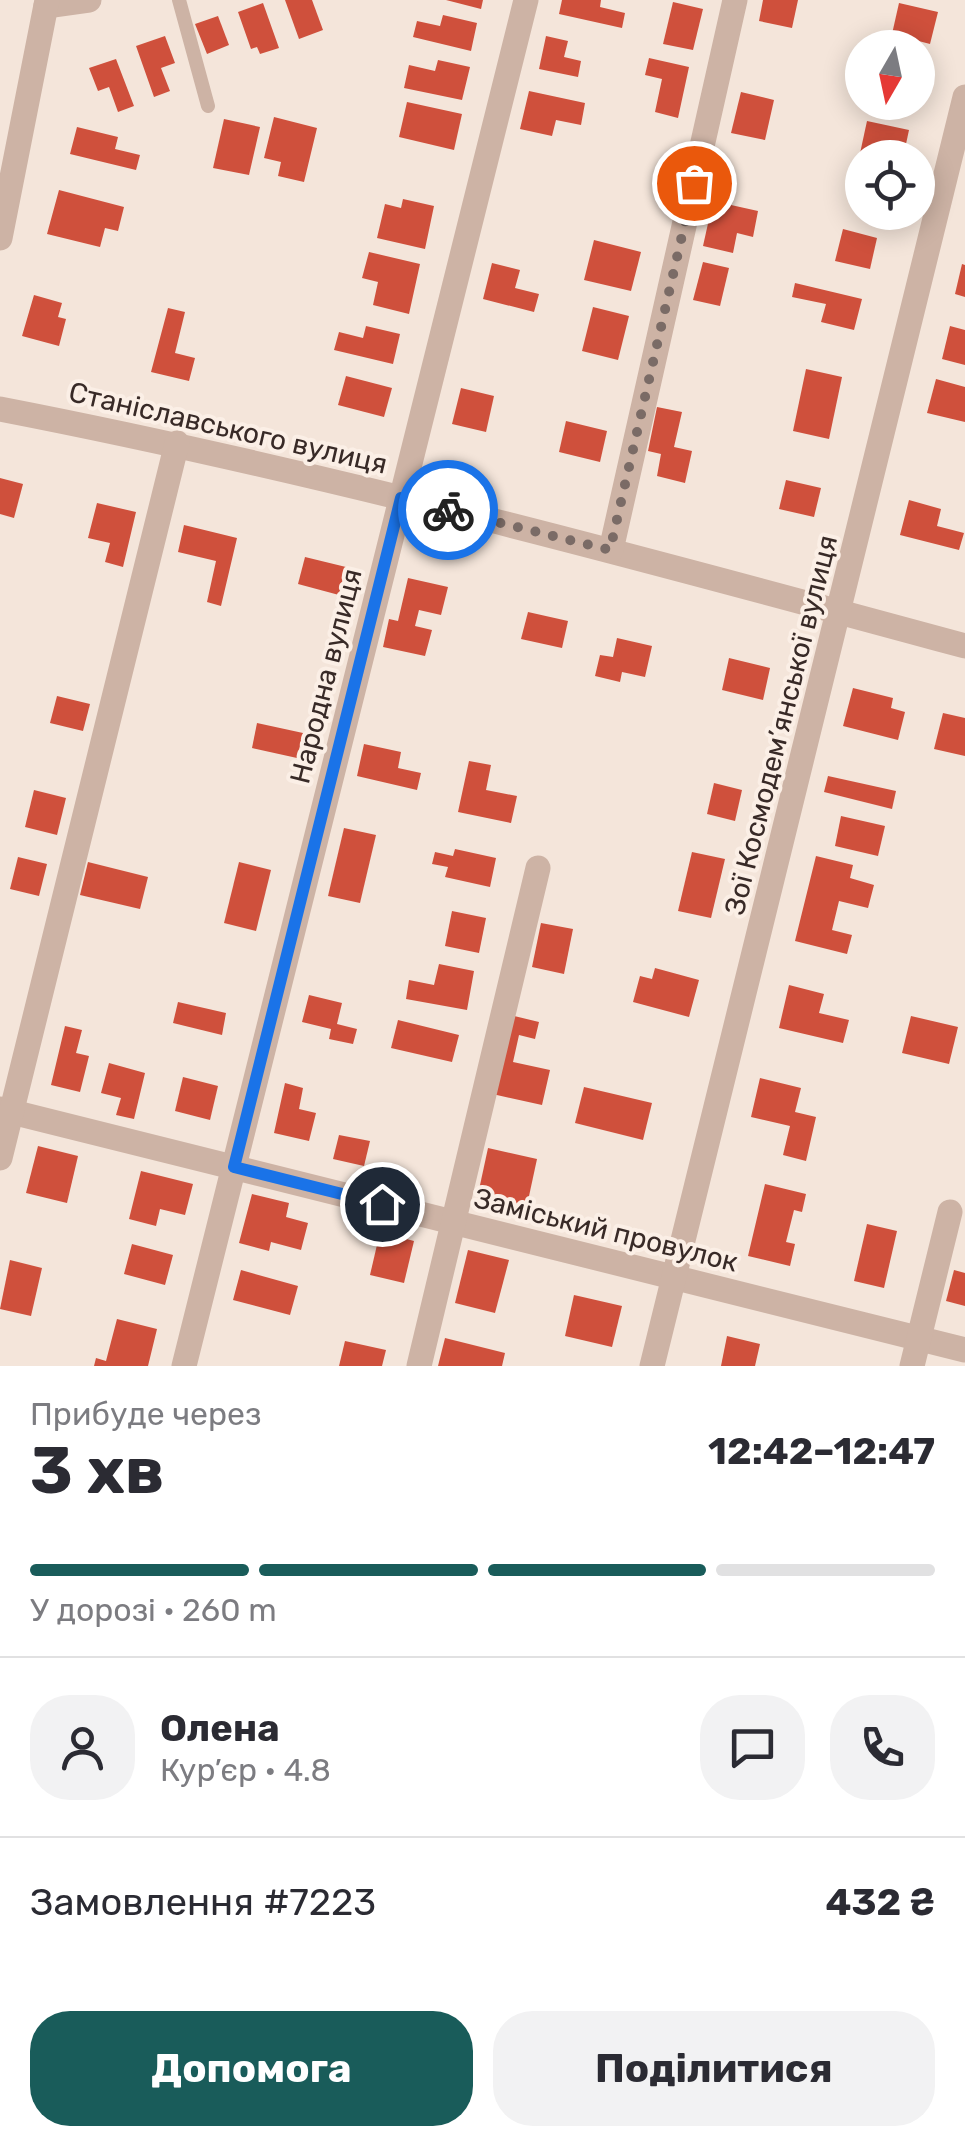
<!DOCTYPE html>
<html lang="uk">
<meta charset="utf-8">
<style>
:root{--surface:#fff;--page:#f2f2f3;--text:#2b2b33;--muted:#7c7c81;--line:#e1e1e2;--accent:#195c5a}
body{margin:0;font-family:Rubik,sans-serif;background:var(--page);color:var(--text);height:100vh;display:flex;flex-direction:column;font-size:38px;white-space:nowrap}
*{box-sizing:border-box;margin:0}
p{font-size:32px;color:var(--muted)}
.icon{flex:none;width:55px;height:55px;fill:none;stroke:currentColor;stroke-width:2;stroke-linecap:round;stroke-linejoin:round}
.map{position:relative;height:1366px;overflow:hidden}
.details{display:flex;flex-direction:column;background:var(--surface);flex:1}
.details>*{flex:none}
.needle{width:65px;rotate:189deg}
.controls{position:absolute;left:845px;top:30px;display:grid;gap:20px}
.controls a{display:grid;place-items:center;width:90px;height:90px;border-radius:50%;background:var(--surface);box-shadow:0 5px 25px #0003;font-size:50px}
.pin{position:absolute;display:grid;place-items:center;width:85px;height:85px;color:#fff;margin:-42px;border:5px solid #fff;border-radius:50%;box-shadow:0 2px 10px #0007}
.courier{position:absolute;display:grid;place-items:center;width:100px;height:100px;margin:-50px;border:8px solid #1a73e8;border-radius:50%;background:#fff;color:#222;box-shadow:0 2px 12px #0007}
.headline em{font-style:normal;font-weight:700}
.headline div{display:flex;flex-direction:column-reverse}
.headline{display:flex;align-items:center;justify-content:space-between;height:170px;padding:0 30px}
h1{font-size:65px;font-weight:700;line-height:75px}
.bar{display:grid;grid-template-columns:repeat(4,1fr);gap:15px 10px;align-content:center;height:120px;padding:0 30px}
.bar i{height:12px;border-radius:8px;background:var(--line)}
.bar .active{background:var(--accent)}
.bar p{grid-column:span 4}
.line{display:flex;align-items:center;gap:25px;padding:0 30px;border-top:2px solid var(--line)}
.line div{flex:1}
.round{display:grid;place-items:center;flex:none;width:105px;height:105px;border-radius:40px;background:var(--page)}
.button{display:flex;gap:20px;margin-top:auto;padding:20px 30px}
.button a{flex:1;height:115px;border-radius:40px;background:var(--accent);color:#fff;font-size:40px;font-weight:700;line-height:115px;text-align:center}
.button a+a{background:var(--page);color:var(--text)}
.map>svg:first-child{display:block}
.building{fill:#cf503c}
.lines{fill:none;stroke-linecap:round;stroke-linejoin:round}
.lane{stroke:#cdb3a5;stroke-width:14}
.street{stroke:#cdb3a5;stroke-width:25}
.done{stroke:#7a6b66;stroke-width:10;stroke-dasharray:0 18}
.route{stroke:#1a73e8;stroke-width:12}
.labels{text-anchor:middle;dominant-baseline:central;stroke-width:8;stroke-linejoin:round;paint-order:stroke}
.street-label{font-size:28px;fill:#382a27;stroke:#fbefe6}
</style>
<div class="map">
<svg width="965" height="1366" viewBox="0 0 965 1366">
<rect width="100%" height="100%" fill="#f4e5da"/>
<g class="building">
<path d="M285 0H312L323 30 299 39Z"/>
<path d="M446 0H483L481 9Z"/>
<path d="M562 0H601L600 7 625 13 622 28 559 14Z"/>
<path d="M763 0H798L792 28 759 21Z"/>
<path d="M673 2 703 9 693 50 663 44Z"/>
<path d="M263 3 279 48 260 54 257 47 251 49 238 12Z"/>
<path d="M899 3 938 12 930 44 892 34Z"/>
<path d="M443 15 477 23 471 51 413 37 417 21 440 26Z"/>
<path d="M218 16 229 45 207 54 195 24Z"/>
<path d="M165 36 175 63 161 68 170 91 154 97 136 46Z"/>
<path d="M546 36 568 41 564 57 581 61 578 77 539 69Z"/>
<path d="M649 58 689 67 678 118 655 112 662 79 645 75Z"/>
<path d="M116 59 134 106 118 112 109 87 98 91 89 68Z"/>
<path d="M438 60 470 67 462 100 404 88 409 65 435 71Z"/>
<path d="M529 91 585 103 581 125 556 120 552 136 520 129Z"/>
<path d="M741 92 774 100 765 140 731 133Z"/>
<path d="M407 102 462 114 454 150 399 137Z"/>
<path d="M274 117 317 128 304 182 278 176 281 162 264 158Z"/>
<path d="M224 119 260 127 249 175 213 168Z"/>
<path d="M867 121 909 130 903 158H859Z"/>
<path d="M77 127 118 137 115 149 140 155 136 170 70 154Z"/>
<path d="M59 190 124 207 118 231 105 228 100 247 47 234Z"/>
<path d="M403 199 434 206 425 249 377 238 385 204 401 208Z"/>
<path d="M713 201 758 211 753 237 737 233 733 253 703 246Z"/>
<path d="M843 229 877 238 870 269 835 261Z"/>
<path d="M594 240 641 252 631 291 584 280Z"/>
<path d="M369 252 420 264 409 314 373 305 378 282 362 278Z"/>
<path d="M703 262 729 268 720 306 693 300Z"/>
<path d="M492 263 520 270 515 288 539 294 534 312 483 299Z"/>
<path d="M962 264 965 265V297L955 294Z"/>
<path d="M795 283 862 299 854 330 821 322 826 304 792 297Z"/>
<path d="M34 295 62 303 58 317 66 319 59 346 22 336Z"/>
<path d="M593 307 629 316 618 360 582 351Z"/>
<path d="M168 308 185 312 175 353 195 358 189 381 151 372Z"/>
<path d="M366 326 400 334 393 364 334 350 339 332 363 338Z"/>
<path d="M950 326 965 330V365L942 359Z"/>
<path d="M806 369 842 377 829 439 793 431Z"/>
<path d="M346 376 392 388 384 417 338 405Z"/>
<path d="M936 379 965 387V422L927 413Z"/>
<path d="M461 388 494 396 486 432 452 424Z"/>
<path d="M657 407 682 412 674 447 692 451 685 483 657 476 661 454 648 451Z"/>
<path d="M566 421 607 431 600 462 559 452Z"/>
<path d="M0 478 23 484 14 518 0 514Z"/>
<path d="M786 480 821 488 814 517 779 509Z"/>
<path d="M909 500 941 509 937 526 964 533 959 550 900 535Z"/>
<path d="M97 503 136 512 123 567 105 562 110 543 88 538Z"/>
<path d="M184 525 237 538 221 606 207 602 216 561 178 552Z"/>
<path d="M305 557 346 567 339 595 298 584Z"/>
<path d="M408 578 448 587 441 615 419 610 415 626 432 630 425 656 383 647 389 619 398 621Z"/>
<path d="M528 612 568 621 562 648 521 639Z"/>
<path d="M617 638 652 646 645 677 622 672 620 682 595 676 600 655 613 657Z"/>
<path d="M729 658 770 668 763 700 722 690Z"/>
<path d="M853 688 893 698 891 708 905 712 898 740 843 726Z"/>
<path d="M57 696 90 704 83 731 50 723Z"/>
<path d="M943 713 965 718V756L934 749Z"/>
<path d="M257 723 303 733 297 758 252 748Z"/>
<path d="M364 744 401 752 398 768 421 773 417 790 357 776Z"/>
<path d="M469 761 491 765 486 790 517 796 511 823 458 812Z"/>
<path d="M828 776 896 791 892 809 824 792Z"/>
<path d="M714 783 742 790 735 821 707 814Z"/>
<path d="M34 790 66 798 57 835 25 827Z"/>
<path d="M841 816 885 826 878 856 835 846Z"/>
<path d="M344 828 376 835 360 903 328 896Z"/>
<path d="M455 849 496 858 490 887 445 877 448 867 432 864 435 852 453 856Z"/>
<path d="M692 852 725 859 711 918 678 911Z"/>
<path d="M816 856 853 865 850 878 874 885 868 908 839 901 832 930 852 935 847 954 795 941Z"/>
<path d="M18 857 47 864 39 896 10 889Z"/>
<path d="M88 862 148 877 140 909 80 895Z"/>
<path d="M239 862 271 870 256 931 224 923Z"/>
<path d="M452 911 486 918 479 953 445 946Z"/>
<path d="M541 923 573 929 564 974 532 967Z"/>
<path d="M439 964 474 971 467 1010 406 999 409 980 434 985Z"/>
<path d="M655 968 699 980 689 1017 633 1002 640 976 652 979Z"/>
<path d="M789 985 824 994 819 1013 849 1020 843 1043 779 1028Z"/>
<path d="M309 995 342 1003 337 1024 357 1029 353 1044 329 1039 331 1029 302 1022Z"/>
<path d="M178 1002 226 1013 222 1035 173 1023Z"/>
<path d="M506 1014 539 1022 535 1039 519 1035 513 1062 550 1070 542 1105 488 1093Z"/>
<path d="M911 1016 958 1027 949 1064 902 1053Z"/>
<path d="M398 1020 459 1035 452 1062 391 1048Z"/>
<path d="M65 1026 82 1030 76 1053 89 1056 80 1092 51 1085Z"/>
<path d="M109 1063 145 1073 134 1119 116 1115 121 1098 101 1093Z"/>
<path d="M183 1077 218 1086 210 1120 175 1111Z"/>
<path d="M760 1078 801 1088 795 1112 816 1117 806 1161 783 1155 790 1126 751 1117Z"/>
<path d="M285 1083 303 1088 299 1109 316 1113 309 1141 274 1133Z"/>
<path d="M584 1087 652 1103 643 1140 575 1123Z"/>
<path d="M339 1135 370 1141 364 1166 333 1159Z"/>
<path d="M38 1146 78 1156 67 1203 26 1193Z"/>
<path d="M488 1148 537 1159 526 1210 477 1199Z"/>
<path d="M141 1171 193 1184 185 1215 160 1209 156 1226 129 1219Z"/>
<path d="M765 1184 806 1194 802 1212 794 1210 786 1242 795 1244 790 1266 748 1256Z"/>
<path d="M252 1194 289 1203 286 1217 308 1223 301 1250 271 1242 269 1251 239 1243Z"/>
<path d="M867 1224 897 1231 884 1288 854 1281Z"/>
<path d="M380 1232 414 1241 404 1283 370 1275Z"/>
<path d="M132 1244 173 1255 165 1285 124 1274Z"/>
<path d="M468 1250 509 1260 495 1313 455 1303Z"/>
<path d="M10 1260 42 1268 31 1316 0 1309Z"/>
<path d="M241 1270 298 1286 290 1315 233 1300Z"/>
<path d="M954 1270 965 1273V1306L946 1301Z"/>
<path d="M574 1295 622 1306 612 1347 565 1336Z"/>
<path d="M117 1319 157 1329 148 1366H94L96 1358 106 1361Z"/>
<path d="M727 1336 760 1344 755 1366H721Z"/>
<path d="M445 1338 505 1353 502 1366H438Z"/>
<path d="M345 1341 386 1350 382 1366H339Z"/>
</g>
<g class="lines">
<path class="lane" d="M179 0 208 106"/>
<g class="street">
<path d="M46 6 89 0"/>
<path d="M0 238 47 0"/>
<path d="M0 409C325 472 645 559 965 646"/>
<path d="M611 550 735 0"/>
<path d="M0 1109 965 1350"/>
<path d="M0 1158 177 443"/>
<path d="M184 1366 526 0"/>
<path d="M419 1366 538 868"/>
<path d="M652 1366 965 97"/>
<path d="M912 1366 950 1212"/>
</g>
</g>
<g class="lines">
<path class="done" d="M448 510 610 550 694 183"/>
<path class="route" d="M382 1204 234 1167 401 498 448 510"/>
</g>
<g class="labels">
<g class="street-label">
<text transform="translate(228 428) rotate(13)">Станіславського вулиця</text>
<text transform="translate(326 676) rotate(-76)">Народна вулиця</text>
<text transform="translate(781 725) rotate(-76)">Зої Космодем’янської вулиця</text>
<text transform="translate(606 1230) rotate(14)">Заміський провулок</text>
</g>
</g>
</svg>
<div class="controls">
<a><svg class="needle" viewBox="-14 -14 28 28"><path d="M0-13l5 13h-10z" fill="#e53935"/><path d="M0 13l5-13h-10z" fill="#7c7c81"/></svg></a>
<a><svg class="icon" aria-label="locate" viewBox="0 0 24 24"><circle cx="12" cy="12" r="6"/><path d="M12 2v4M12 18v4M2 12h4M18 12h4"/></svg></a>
</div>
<div class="pin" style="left:694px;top:183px;background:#ea580c"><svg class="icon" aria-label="bag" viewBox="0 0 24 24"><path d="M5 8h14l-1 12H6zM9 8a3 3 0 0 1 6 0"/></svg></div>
<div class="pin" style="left:382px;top:1204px;background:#1f2937"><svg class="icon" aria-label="home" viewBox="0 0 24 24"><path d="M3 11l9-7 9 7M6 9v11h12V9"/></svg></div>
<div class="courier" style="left:448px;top:510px"><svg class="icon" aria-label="bike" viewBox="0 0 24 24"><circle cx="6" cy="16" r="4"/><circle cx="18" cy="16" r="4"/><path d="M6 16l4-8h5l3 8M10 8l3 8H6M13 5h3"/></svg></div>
</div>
<section class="details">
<div class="headline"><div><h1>3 хв</h1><p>Прибуде через</p></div><em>12:42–12:47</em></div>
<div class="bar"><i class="active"></i><i class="active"></i><i class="active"></i><i></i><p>У дорозі · 260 m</p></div>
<div class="line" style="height:180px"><a class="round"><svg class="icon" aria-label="person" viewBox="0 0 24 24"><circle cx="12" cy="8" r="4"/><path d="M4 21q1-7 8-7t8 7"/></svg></a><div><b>Олена</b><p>Кур’єр · 4.8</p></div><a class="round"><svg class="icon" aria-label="chat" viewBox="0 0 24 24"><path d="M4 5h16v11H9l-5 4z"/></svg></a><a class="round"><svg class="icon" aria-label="phone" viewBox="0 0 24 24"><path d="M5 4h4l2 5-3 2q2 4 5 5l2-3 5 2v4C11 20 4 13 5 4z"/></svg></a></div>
<div class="line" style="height:130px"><div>Замовлення #7223</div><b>432 ₴</b></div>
<div class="button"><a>Допомога</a><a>Поділитися</a></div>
</section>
